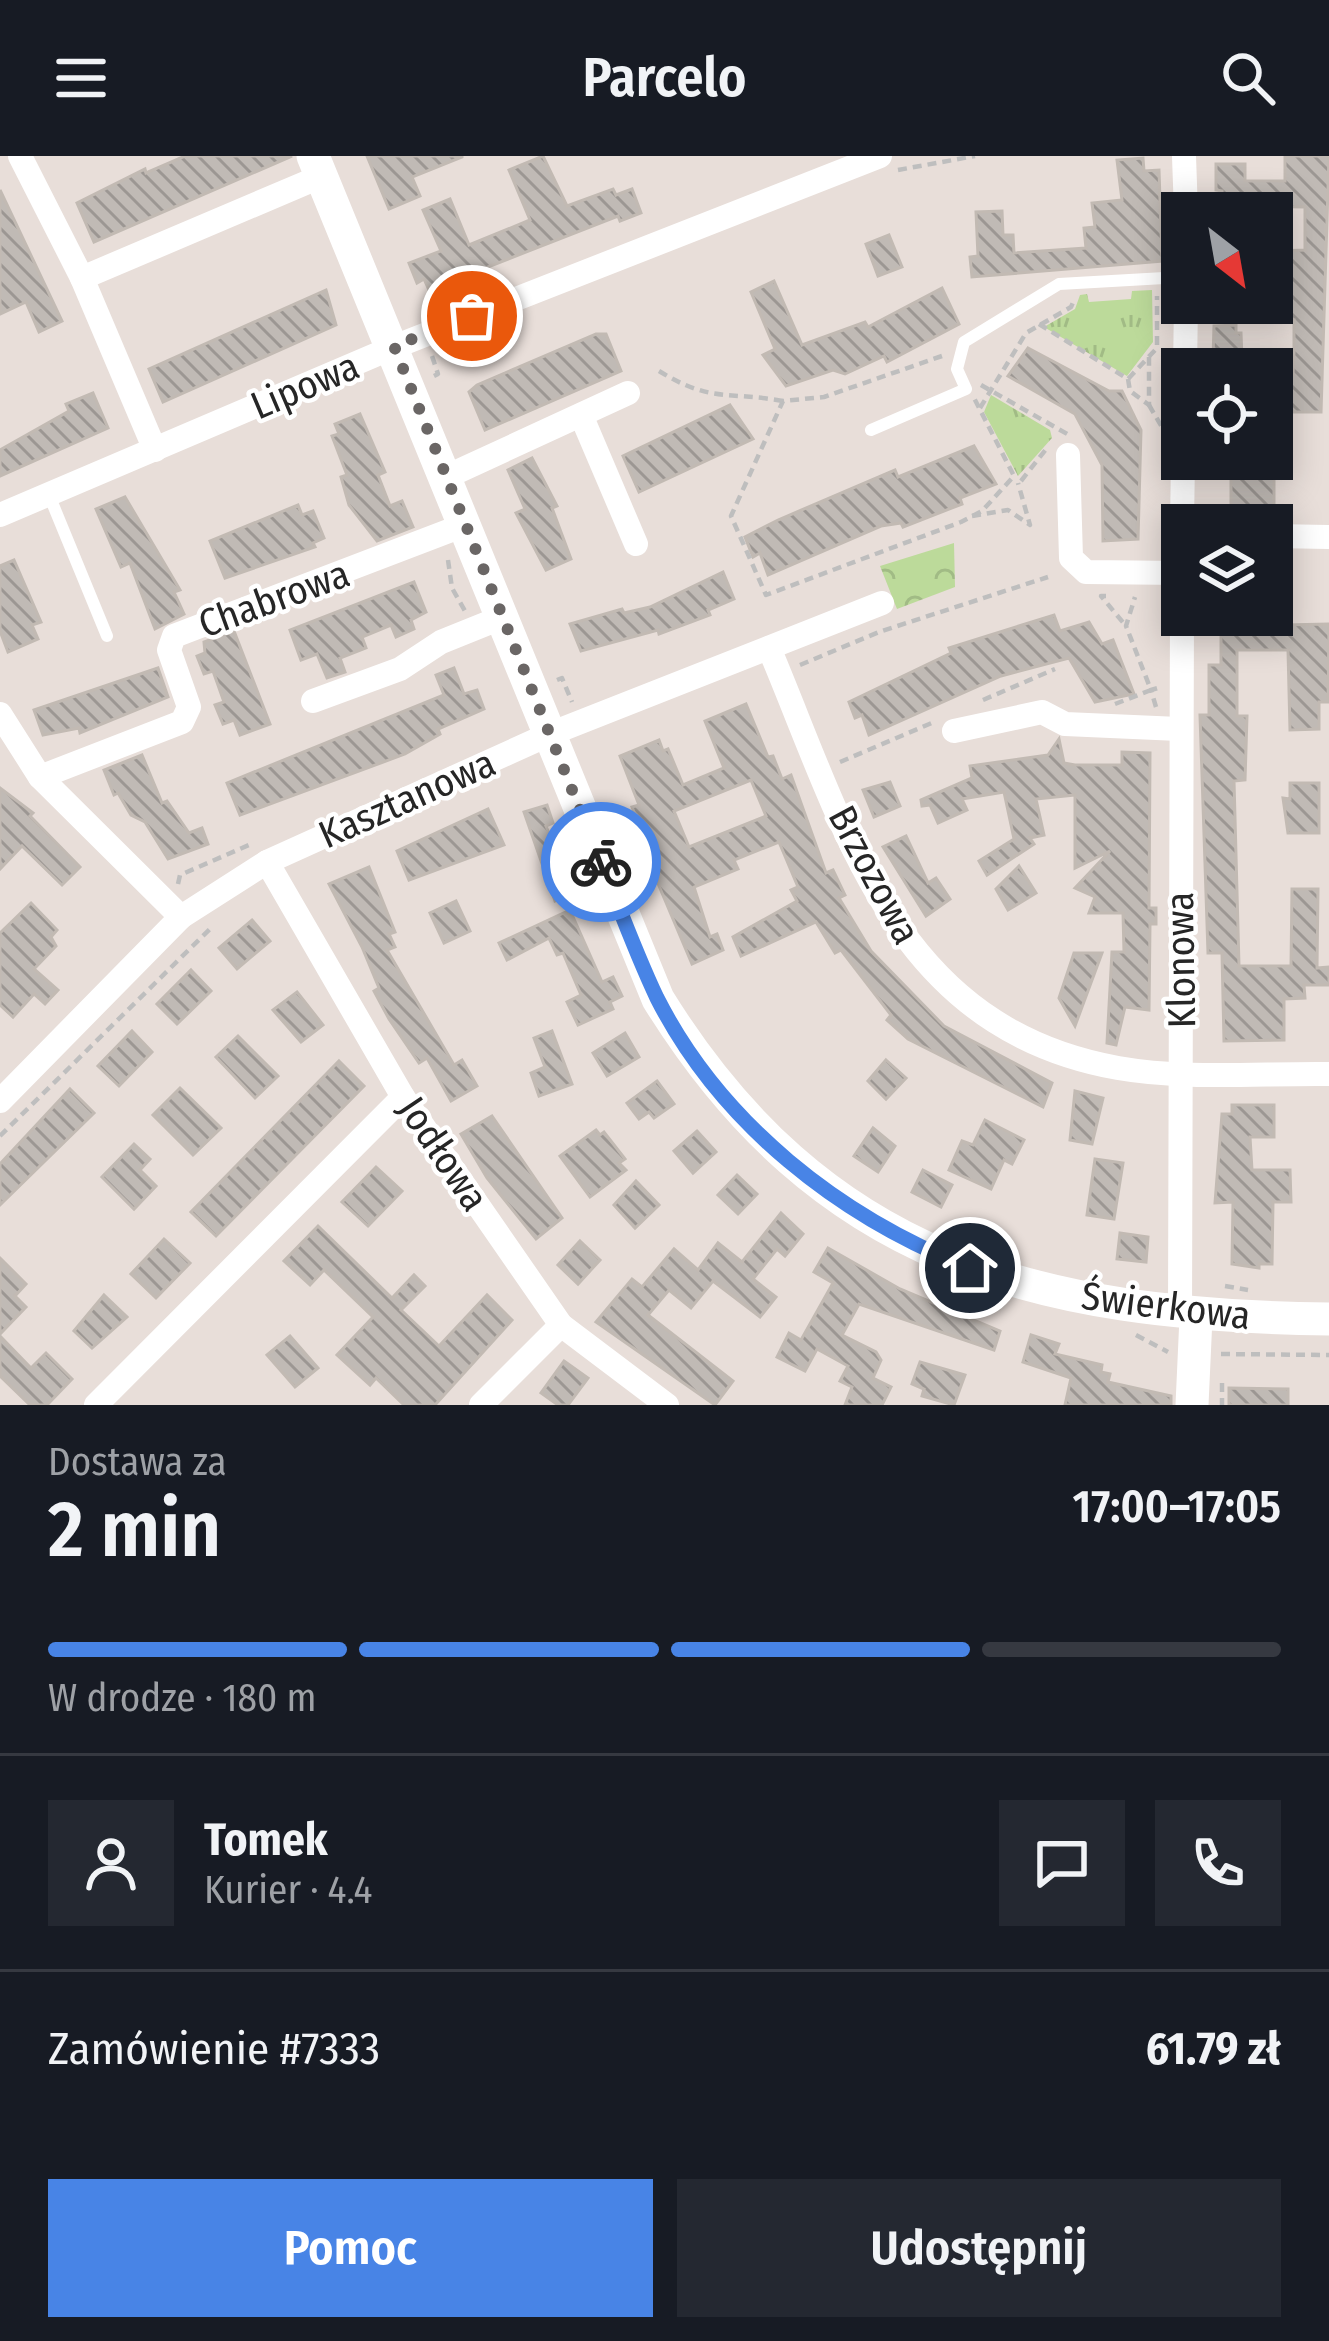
<!DOCTYPE html>
<html lang="pl">
<meta charset="utf-8">
<style>
:root{--surface:#171b24;--page:#242831;--text:#f1f3f6;--muted:#9ea1a6;--line:#363941;--accent:#4884e6}
body{margin:0;font-family:"Fira Sans Condensed",sans-serif;background:var(--page);color:var(--text);height:100vh;display:flex;flex-direction:column;font-size:45px;white-space:nowrap}
*{box-sizing:border-box;margin:0}
p{font-size:39px;color:var(--muted)}
.icon{flex:none;width:66px;height:66px;fill:none;stroke:currentColor;stroke-width:2;stroke-linecap:round;stroke-linejoin:round}
.map{position:relative;height:1249px;overflow:hidden}
.side{display:flex;flex-direction:column;background:var(--surface);flex:1}
.side>*{flex:none}
.needle{width:78px;rotate:149deg}
.tools{position:absolute;left:1161px;top:36px;display:grid;gap:24px}
.tools a{display:grid;place-items:center;width:132px;height:132px;border-radius:0px;background:var(--surface);box-shadow:0 6px 30px #0003;font-size:60px}
.pin{position:absolute;display:grid;place-items:center;width:102px;height:102px;color:#fff;margin:-51px;border:6px solid #fff;border-radius:50%;box-shadow:0 3px 12px #0007}
.courier{position:absolute;display:grid;place-items:center;width:120px;height:120px;margin:-60px;border:9px solid #4884e6;border-radius:50%;background:#fff;color:#222;box-shadow:0 3px 15px #0007}
.head em{font-style:normal;font-weight:600}
.head div{display:flex;flex-direction:column-reverse}
.head{display:flex;align-items:center;justify-content:space-between;height:204px;padding:0 48px}
h1{font-size:78px;font-weight:600;line-height:90px}
.bar{display:grid;grid-template-columns:repeat(4,1fr);gap:18px 12px;align-content:center;height:144px;padding:0 48px}
.bar i{height:15px;border-radius:9px;background:var(--line)}
.bar .active{background:var(--accent)}
.bar p{grid-column:span 4}
.line{display:flex;align-items:center;gap:30px;padding:0 48px;border-top:3px solid var(--line)}
.line div{flex:1}
.round{display:grid;place-items:center;flex:none;width:126px;height:126px;border-radius:0px;background:var(--page)}
.action{display:flex;gap:24px;margin-top:auto;padding:24px 48px}
.action a{flex:1;height:138px;border-radius:0px;background:var(--accent);color:#fff;font-size:48px;font-weight:600;line-height:138px;text-align:center}
.action a+a{background:var(--page);color:var(--text)}
header{display:flex;justify-content:space-between;align-items:center;height:156px;padding:0 48px;background:var(--surface);font-size:54px;font-weight:600}
.map>svg:first-child{display:block}
.grass{fill:url(#grass-tufts)}
.park{fill:url(#park-crowns)}
.building{fill:url(#building-back-hatch);stroke:#c2bab3;stroke-width:3;fill-rule:evenodd}
.lines{fill:none;stroke-linecap:round;stroke-linejoin:round}
.path{stroke:#bebebe;stroke-width:4.5;stroke-dasharray:9 6;stroke-linecap:butt}
.lane{stroke:#fff;stroke-width:12}
.street{stroke:#fff;stroke-width:24}
.secondary{stroke:#fff;stroke-width:33}
.done{stroke:#6a6665;stroke-width:12;stroke-dasharray:0 21.6}
.route{stroke:#4884e6;stroke-width:15}
.labels{text-anchor:middle;dominant-baseline:central;stroke-width:9;stroke-linejoin:round;paint-order:stroke}
.street-label{font-size:39px;fill:#262626;stroke:#fff}
</style>
<header><svg class="icon" aria-label="menu" viewBox="0 0 24 24"><path d="M4 6h16M4 12h16M4 18h16"/></svg>Parcelo<svg class="icon" aria-label="search" viewBox="0 0 24 24"><circle cx="10" cy="10" r="6"/><path d="M15 15l6 6"/></svg></header>
<div class="map">
<svg width="1329" height="1249" viewBox="0 0 1329 1249">
<defs>
<pattern id="grass-tufts" width="24" height="20" patternUnits="userSpaceOnUse" patternTransform="scale(3)"><rect width="24" height="20" fill="#bcda9a"/><path d="M3 7l-1-3M5 7V3M7 7l1-3M15 17l-1-3M17 17v-4M19 17l1-3" fill="none" stroke="#a1bb85"/></pattern>
<pattern id="park-crowns" width="20" height="18" patternUnits="userSpaceOnUse" patternTransform="scale(3)"><rect width="20" height="18" fill="#bcda9a"/><path d="M2 6a3 3 0 1 1 6 0M12 15a3 3 0 1 1 6 0" fill="none" stroke="#a1bb85"/></pattern>
<pattern id="building-back-hatch" width="6" height="6" patternUnits="userSpaceOnUse" patternTransform="scale(3)"><rect width="6" height="6" fill="#c0bab5"/><path d="M-1 5l2 2M0 0l6 6M5-1l2 2" fill="none" stroke="#9c9793"/></pattern>
</defs>
<rect width="100%" height="100%" fill="#e8ded9"/>
<g class="grass">
<path d="M1152 134 1153 186 1127 220 1044 171 1075 153 1080 139 1087 138 1089 146 1131 143 1132 135Z"/>
<path d="M991 239 1050 274 1052 282 1018 320 984 256Z"/>
</g>
<path class="park" d="M954 387 955 431 897 453 880 410Z"/>
<g class="building">
<path d="M185 0H292L94 86 77 47 145 13 146 17Z"/>
<path d="M367 0H462V1L412 21 420 40 389 53Z"/>
<path d="M543 0 567 50 613 33 616 39 632 33 641 57 620 65 618 60 429 134 424 123 417 127 409 107 441 95 423 54 450 43 469 89 530 64 509 14Z"/>
<path d="M1285 0H1329L1321 256H1290V242H1275L1276 218 1293 219 1294 196V164H1271L1276 107 1279 95 1305 94V51L1222 50V35L1216 34V8H1245V25H1285Z"/>
<path d="M1143 2 1144 15 1159 14 1162 105 972 121 970 101 978 100 976 56 1002 55 1003 79H1013L1014 97 1086 92 1084 72 1095 71 1092 47 1122 44 1117 4Z"/>
<path d="M0 34 62 165 39 176 26 146 0 158Z"/>
<path d="M889 79 902 111 878 120 866 88Z"/>
<path d="M774 125 802 189 865 166 868 171 942 132 959 168 887 206 884 200 845 218 833 214 786 230 763 199 775 193 751 136Z"/>
<path d="M326 134 336 169 163 246 149 213Z"/>
<path d="M1236 169V177H1241L1242 203H1213L1214 170Z"/>
<path d="M596 178H606L621 215 485 274 469 236 477 229Z"/>
<path d="M1028 192 1109 235H1122L1141 274 1138 383 1103 385 1102 309 1075 258 1008 220Z"/>
<path d="M93 237 108 272 0 320V294L69 255 66 248Z"/>
<path d="M730 249 753 283 639 336 623 300Z"/>
<path d="M360 258 385 316 378 319 390 350 402 345 413 371 377 385 349 349 341 321 347 319 332 280 339 278 335 268Z"/>
<path d="M974 290 996 328 960 342 962 348 903 371 901 367 881 370 768 419 760 397 753 401 745 381 778 364 895 314 898 321Z"/>
<path d="M532 302 557 350 552 352 571 403 546 414 516 357 525 353 508 314Z"/>
<path d="M1274 321V353H1231V322Z"/>
<path d="M125 341 180 434 174 436 184 458 155 473 130 407 121 411 96 353Z"/>
<path d="M298 349 302 359 313 355 324 382 313 387 315 391 225 422 210 385Z"/>
<path d="M14 404 41 466 32 469 38 483 8 496 0 475V410Z"/>
<path d="M723 416 734 443 708 454 710 459 659 478 658 474 581 495 570 468 622 453 624 457 650 451Z"/>
<path d="M414 426 426 456 411 464 414 473 396 481 391 469 362 481 366 492 340 502 345 516 327 522 317 498 301 504 290 474Z"/>
<path d="M1054 459 1060 475 1089 466 1102 488 1113 484 1134 538 1095 546 1069 502 1001 520 869 579 862 559 855 562 849 546 951 497 949 492Z"/>
<path d="M1249 461H1284V469L1329 468 1328 546H1319V573L1290 574 1288 494H1237V560H1247L1245 624 1234 625 1239 810H1291L1292 733H1318L1317 812 1329 811V829H1304L1305 842 1284 843V884L1224 885 1222 797H1208L1200 559H1209V509H1221V476L1231 466H1249Z"/>
<path d="M234 475 270 568 240 579 234 564 223 568 215 549 224 546 213 515 204 518 197 500 205 497 204 486Z"/>
<path d="M158 512 168 541 80 577 79 572 43 579 34 554Z"/>
<path d="M454 512 464 538 477 534 484 553 438 573 440 578 405 598 240 659 227 627 444 539 436 519Z"/>
<path d="M746 548 768 601 773 600 782 623 791 619 826 717 833 714 845 739 839 742 871 795 944 870 1052 927 1043 951 908 883 887 864 891 859 841 794 835 797 816 766 741 800 733 781 797 745 791 734 798 731 779 686 734 704 738 713 694 731 710 781 717 778 723 794 692 808 638 680 643 678 632 651 639 649 620 600 659 584 663 595 668 593 683 629 724 612 705 565ZM751 624 766 660 689 691 674 655Z"/>
<path d="M1059 583 1064 607 1075 609H1122V596L1150 597 1149 752H1156V768H1150L1149 854 1125 851 1116 889 1107 887 1112 796H1124L1123 757H1089L1095 741 1075 732 1110 695 1075 712V639L1036 643 1044 679 1030 682 1034 688 987 719 979 705 1014 683 1004 636 962 643 967 654 938 667 930 649 922 650 921 644 972 622 970 610 1048 599Z"/>
<path d="M142 599 162 647 167 645 189 677 202 672 208 688 168 703 145 666 131 659 118 637 114 639 104 614Z"/>
<path d="M890 626 900 650 874 661 863 634Z"/>
<path d="M1290 627H1319V677H1288L1283 642 1290 643Z"/>
<path d="M0 632 33 657 30 660 80 711 62 729 22 690 0 713Z"/>
<path d="M547 649 553 667 546 670 574 737 555 745 524 656Z"/>
<path d="M488 653 504 689 409 724 397 695Z"/>
<path d="M906 680 928 727 936 722 950 743 926 760 883 691Z"/>
<path d="M1019 710 1036 737 1008 754 996 733Z"/>
<path d="M369 711 395 776 389 778 395 791 387 794 454 909 462 904 477 930 451 945 427 902 419 907 389 863 374 835 379 832 362 791 329 728Z"/>
<path d="M456 745 470 775 444 787 430 757Z"/>
<path d="M31 747 57 774 51 781 56 790 34 813 58 834 45 848 34 838 13 861 0 849V777Z"/>
<path d="M570 754 602 826 613 821 622 840 610 846 613 853 578 869 567 846 581 839 563 797 557 799 549 782 507 804 499 787Z"/>
<path d="M252 764 270 785 237 813 219 792Z"/>
<path d="M1074 797H1102L1075 870 1059 842Z"/>
<path d="M191 814 211 835 177 868 157 848Z"/>
<path d="M297 836 323 869 301 886 273 854Z"/>
<path d="M132 875 152 896 119 930 98 910Z"/>
<path d="M552 875 572 928 539 940 531 917 545 911 534 882Z"/>
<path d="M625 877 639 901 607 920 593 897Z"/>
<path d="M238 880 278 920 255 942 216 901Z"/>
<path d="M886 904 906 922 886 943 868 925Z"/>
<path d="M339 905 364 930 216 1080 191 1056Z"/>
<path d="M657 925 674 948 654 962 649 956 639 963 627 947Z"/>
<path d="M180 932 221 972 193 999 153 959Z"/>
<path d="M70 933 94 957 0 1049V1008Z"/>
<path d="M1075 935 1103 942 1092 988 1070 984Z"/>
<path d="M1232 949H1274V981H1250L1252 1014H1290L1291 1046H1273L1272 1108H1259V1112L1232 1108 1233 1046 1215 1047 1222 958H1232Z"/>
<path d="M492 960 562 1062 536 1083 487 1022 461 978Z"/>
<path d="M985 964 1024 984 1012 1008 1004 1004 991 1033 949 1014 962 985 973 989Z"/>
<path d="M873 972 895 990 878 1016 854 1000Z"/>
<path d="M596 974 600 979 604 976 625 1003 619 1007 626 1014 590 1041 560 1000Z"/>
<path d="M697 975 716 996 693 1017 674 995Z"/>
<path d="M134 988 150 1003 140 1014 156 1030 134 1053 102 1021Z"/>
<path d="M1095 1003 1123 1007 1114 1063 1087 1059Z"/>
<path d="M376 1011 402 1035 368 1070 342 1046Z"/>
<path d="M923 1014 952 1029 941 1051 912 1036Z"/>
<path d="M737 1019 757 1038 738 1058 718 1039Z"/>
<path d="M636 1025 659 1049 635 1072 614 1049Z"/>
<path d="M781 1057 803 1078 785 1100 777 1093 753 1123 776 1141 760 1161 713 1125 691 1152 669 1134 648 1159 733 1225 715 1249 596 1166 632 1123 642 1131 674 1093 698 1114 718 1087 742 1106Z"/>
<path d="M318 1070 392 1142 414 1119 425 1130 401 1154 439 1190 487 1139 512 1164 435 1249H404L376 1222 370 1229 337 1199 373 1161 324 1114 310 1129 284 1105Z"/>
<path d="M1120 1077 1148 1081 1146 1106 1117 1103Z"/>
<path d="M164 1083 190 1107 156 1142 131 1118Z"/>
<path d="M580 1085 600 1104 578 1128 558 1109Z"/>
<path d="M828 1092 900 1133 1000 1175 994 1194 859 1148 842 1179 876 1196 881 1204 873 1222 891 1231 882 1249H845L852 1231 840 1225 848 1210 817 1193 805 1215 777 1201 789 1177 801 1184 833 1127 814 1116Z"/>
<path d="M0 1102 26 1128 15 1140 26 1151 0 1178Z"/>
<path d="M104 1139 127 1161 92 1192 74 1175Z"/>
<path d="M1031 1179 1059 1188 1055 1198 1102 1209 1101 1216 1110 1218 1108 1226 1171 1240V1249H1065L1071 1222 1023 1206Z"/>
<path d="M0 1180 31 1212 46 1197 72 1223 47 1249H30L0 1220Z"/>
<path d="M290 1180 318 1212 295 1231 267 1199Z"/>
<path d="M564 1205 588 1222 568 1249H558L541 1237Z"/>
<path d="M920 1206 965 1219 954 1249 922 1240 924 1233 912 1228Z"/>
<path d="M1229 1232 1288 1233V1249H1229Z"/>
</g>
<g class="lines">
<g class="path">
<path d="M898 14 975 0"/>
<path d="M1172 74V104"/>
<path d="M1039 168 1128 223 1157 192V140"/>
<path d="M432 200 438 218 434 220"/>
<path d="M942 200 824 241 783 245 731 360 766 439 961 366 982 355 1014 320 974 242"/>
<path d="M659 215C711 247 727 235 783 245"/>
<path d="M1128 223 1130 235 1149 249V201"/>
<path d="M981 229 1069 279"/>
<path d="M1149 249 1170 285"/>
<path d="M980 252 1026 177 1071 151 1075 142"/>
<path d="M1021 325 1047 292"/>
<path d="M972 360 1008 354 1030 369 1018 327"/>
<path d="M1204 360 1257 364"/>
<path d="M448 404 452 432 465 455"/>
<path d="M1106 440H1101L1126 470"/>
<path d="M800 509 879 476 1048 421"/>
<path d="M557 524 562 522 572 546"/>
<path d="M983 544 1055 513"/>
<path d="M1115 548 1151 534 1126 470 1135 441"/>
<path d="M1156 551 1151 534 1158 532"/>
<path d="M840 606 934 566"/>
<path d="M178 728 180 719 249 689"/>
<path d="M0 980 213 770"/>
<path d="M1225 1130 1248 1134"/>
<path d="M1136 1179 1168 1196"/>
<path d="M1221 1198 1329 1199"/>
<path d="M1222 1227V1249"/>
</g>
<g class="lane">
<path d="M871 274 966 233 957 213 964 186 1059 128 1182 121"/>
<path d="M49 339 107 480"/>
</g>
<g class="street">
<path d="M20 0 82 122 155 294"/>
<path d="M1184 0 1186 57"/>
<path d="M82 122 322 20"/>
<path d="M1185 213 1186 147"/>
<path d="M581 259 636 388"/>
<path d="M1068 299 1071 402 1086 416 1182 417"/>
<path d="M448 320 628 237"/>
<path d="M0 359 394 191 880 0"/>
<path d="M1182 369 1183 303"/>
<path d="M1272 380 1329 381"/>
<path d="M769 492C846 674 894 872 1118 912 1186 924 1260 917 1329 918"/>
<path d="M313 545 400 513 441 486 503 461"/>
<path d="M0 558 40 621 181 761"/>
<path d="M954 575 1042 556 1065 568 1179 573"/>
<path d="M40 621 182 566 189 551 169 494 174 480 467 368"/>
<path d="M267 706 403 941 561 1169 667 1249"/>
<path d="M0 945 181 761 267 706 550 578 882 447"/>
<path d="M1180 1159 1182 449"/>
<path d="M96 1249 403 941"/>
<path d="M481 1249 561 1169"/>
</g>
<g class="secondary">
<path d="M313 0 658 843C821 1106 1036 1159 1329 1163"/>
<path d="M1192 1249 1196 1161"/>
</g>
</g>
<g class="lines">
<path class="done" d="M472 160 394 190 601 706"/>
<path class="route" d="M601 706C619 751 636 798 657 842 721 968 840 1061 970 1112"/>
</g>
<g class="labels">
<g class="street-label">
<text transform="translate(305 230) rotate(-23)">Lipowa</text>
<text transform="translate(274 443) rotate(-20)">Chabrowa</text>
<text transform="translate(407 643) rotate(-24)">Kasztanowa</text>
<text transform="translate(874 719) rotate(62)">Brzozowa</text>
<text transform="translate(1181 804) rotate(-91)">Klonowa</text>
<text transform="translate(443 998) rotate(56)">Jodłowa</text>
<text transform="translate(1166 1150) rotate(7)">Świerkowa</text>
</g>
</g>
</svg>
<div class="tools">
<a><svg class="needle" viewBox="-14 -14 28 28"><path d="M0-13l5 13h-10z" fill="#e53935"/><path d="M0 13l5-13h-10z" fill="#9ea1a6"/></svg></a>
<a><svg class="icon" aria-label="locate" viewBox="0 0 24 24"><circle cx="12" cy="12" r="6"/><path d="M12 2v4M12 18v4M2 12h4M18 12h4"/></svg></a>
<a><svg class="icon" aria-label="layers" viewBox="0 0 24 24"><path d="M12 4l9 5-9 5-9-5zM3 14l9 5 9-5"/></svg></a>
</div>
<div class="pin" style="left:472px;top:160px;background:#ea580c"><svg class="icon" aria-label="bag" viewBox="0 0 24 24"><path d="M5 8h14l-1 12H6zM9 8a3 3 0 0 1 6 0"/></svg></div>
<div class="pin" style="left:970px;top:1112px;background:#1f2937"><svg class="icon" aria-label="home" viewBox="0 0 24 24"><path d="M3 11l9-7 9 7M6 9v11h12V9"/></svg></div>
<div class="courier" style="left:601px;top:706px"><svg class="icon" aria-label="bike" viewBox="0 0 24 24"><circle cx="6" cy="16" r="4"/><circle cx="18" cy="16" r="4"/><path d="M6 16l4-8h5l3 8M10 8l3 8H6M13 5h3"/></svg></div>
</div>
<section class="side">
<div class="head"><div><h1>2 min</h1><p>Dostawa za</p></div><em>17:00–17:05</em></div>
<div class="bar"><i class="active"></i><i class="active"></i><i class="active"></i><i></i><p>W drodze · 180 m</p></div>
<div class="line" style="height:216px"><a class="round"><svg class="icon" aria-label="person" viewBox="0 0 24 24"><circle cx="12" cy="8" r="4"/><path d="M4 21q1-7 8-7t8 7"/></svg></a><div><b>Tomek</b><p>Kurier · 4.4</p></div><a class="round"><svg class="icon" aria-label="chat" viewBox="0 0 24 24"><path d="M4 5h16v11H9l-5 4z"/></svg></a><a class="round"><svg class="icon" aria-label="phone" viewBox="0 0 24 24"><path d="M5 4h4l2 5-3 2q2 4 5 5l2-3 5 2v4C11 20 4 13 5 4z"/></svg></a></div>
<div class="line" style="height:156px"><div>Zamówienie #7333</div><b>61.79 zł</b></div>
<div class="action"><a>Pomoc</a><a>Udostępnij</a></div>
</section>
